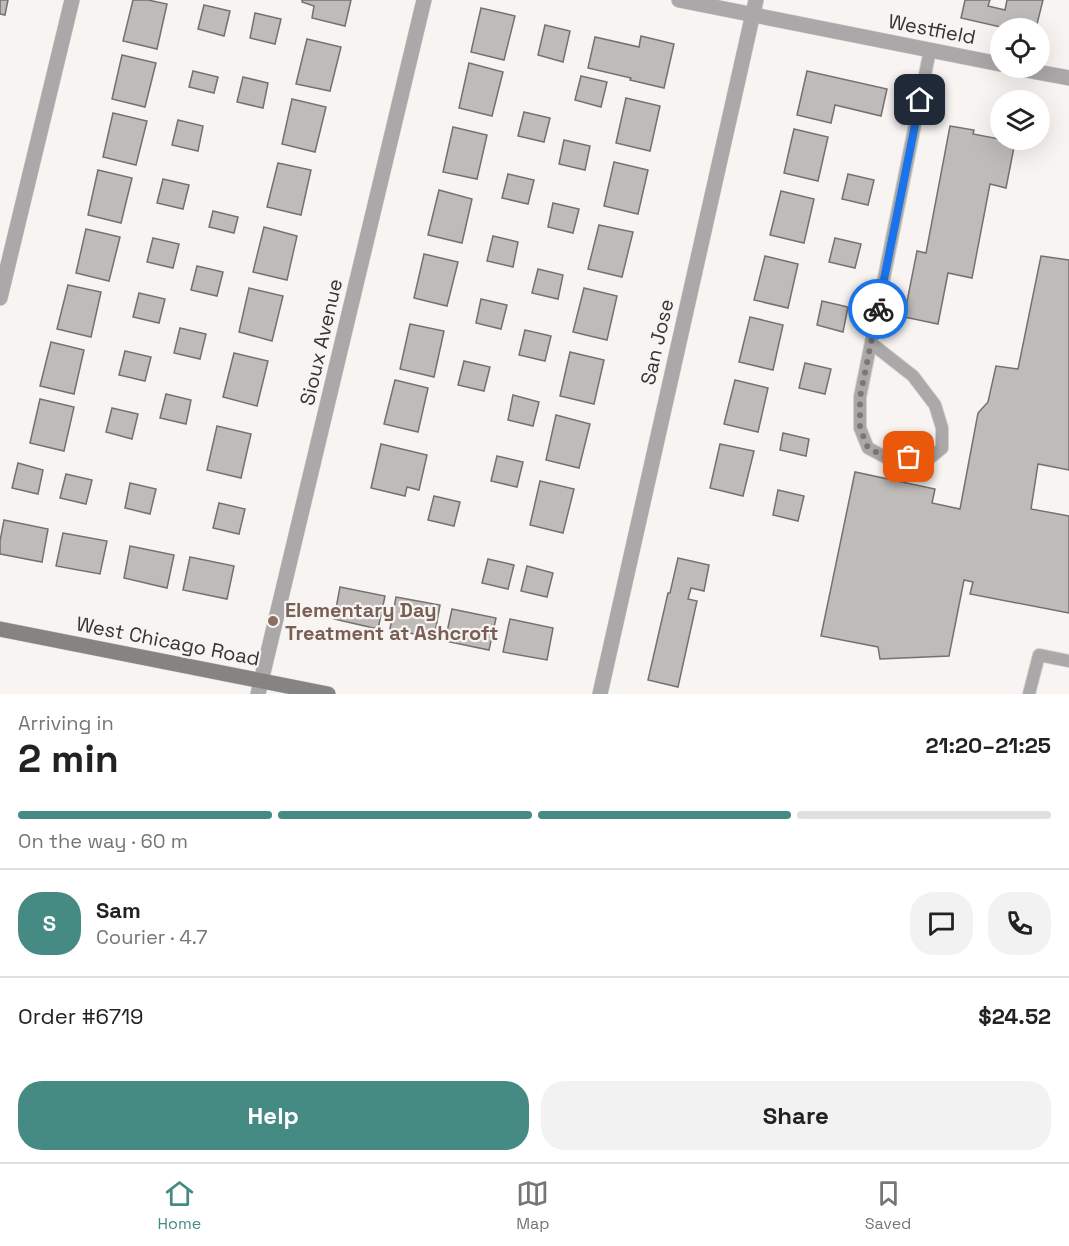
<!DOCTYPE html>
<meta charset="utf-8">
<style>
:root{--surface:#fff;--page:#f2f2f2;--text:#222;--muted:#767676;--line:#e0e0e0;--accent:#458b84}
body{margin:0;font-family:"Space Grotesk",sans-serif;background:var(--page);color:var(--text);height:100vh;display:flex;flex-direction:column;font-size:22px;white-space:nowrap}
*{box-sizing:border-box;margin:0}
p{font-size:20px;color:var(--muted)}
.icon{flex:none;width:33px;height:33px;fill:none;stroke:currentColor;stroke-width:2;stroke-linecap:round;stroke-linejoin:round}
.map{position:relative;height:694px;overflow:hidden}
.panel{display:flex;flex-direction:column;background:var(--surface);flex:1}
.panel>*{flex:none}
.tools{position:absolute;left:990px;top:18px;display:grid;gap:12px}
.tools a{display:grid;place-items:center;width:60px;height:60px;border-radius:50%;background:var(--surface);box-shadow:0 6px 24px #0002;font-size:30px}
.pin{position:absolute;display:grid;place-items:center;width:51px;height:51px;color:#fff;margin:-26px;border-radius:12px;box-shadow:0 3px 9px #0006}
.courier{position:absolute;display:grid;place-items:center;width:60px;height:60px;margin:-30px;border:4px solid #1a73e8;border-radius:50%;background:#fff;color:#222;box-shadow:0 2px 8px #0007}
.headline em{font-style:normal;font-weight:700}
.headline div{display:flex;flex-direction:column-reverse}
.headline{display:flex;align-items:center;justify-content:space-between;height:102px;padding:0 18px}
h1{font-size:39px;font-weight:700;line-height:45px}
.bar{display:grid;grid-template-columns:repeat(4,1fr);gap:9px 6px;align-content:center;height:72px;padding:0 18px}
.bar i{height:8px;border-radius:4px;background:var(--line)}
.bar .selected{background:var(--accent)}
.bar p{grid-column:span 4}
.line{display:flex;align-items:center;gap:15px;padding:0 18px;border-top:2px solid var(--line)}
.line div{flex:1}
.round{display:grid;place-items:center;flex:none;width:63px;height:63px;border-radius:24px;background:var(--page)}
.cta{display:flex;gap:12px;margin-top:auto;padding:12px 18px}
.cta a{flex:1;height:69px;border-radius:24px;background:var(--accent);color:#fff;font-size:24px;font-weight:700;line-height:69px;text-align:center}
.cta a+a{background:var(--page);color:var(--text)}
.tab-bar{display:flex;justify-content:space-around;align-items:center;height:84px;border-top:2px solid var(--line);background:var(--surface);font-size:16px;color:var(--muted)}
.tab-bar a{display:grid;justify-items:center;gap:3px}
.tab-bar .selected{color:var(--accent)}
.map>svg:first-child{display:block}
.building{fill:#bebbb9;stroke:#74716f;stroke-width:1.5}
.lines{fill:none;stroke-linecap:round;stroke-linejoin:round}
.lane-casing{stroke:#d4d1d0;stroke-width:14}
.street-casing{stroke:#d4d1d0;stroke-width:16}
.secondary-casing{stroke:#d4d1d0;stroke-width:16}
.lane{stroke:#aaa8a8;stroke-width:12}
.street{stroke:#aaa8a8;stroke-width:15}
.secondary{stroke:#868383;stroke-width:15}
.done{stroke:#7a7776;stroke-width:6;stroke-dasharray:0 10.8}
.route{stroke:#1a73e8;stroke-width:8}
.education-dot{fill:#8d6e63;stroke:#f7f4f2;stroke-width:2}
.labels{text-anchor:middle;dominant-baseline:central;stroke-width:4.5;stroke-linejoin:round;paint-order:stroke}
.street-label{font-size:20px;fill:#363434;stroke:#f7f4f2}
.education-label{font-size:20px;font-weight:bold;fill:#785e54;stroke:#f7f4f2;text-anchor:start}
</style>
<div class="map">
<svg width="1069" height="694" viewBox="0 0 1069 694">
<rect width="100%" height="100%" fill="#f7f4f2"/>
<g class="building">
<path d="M0 0H8L5 15 0 14Z"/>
<path d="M133 0H148L167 4 157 49 123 41Z"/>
<path d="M302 0H351L345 26 312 18 314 6 302 2Z"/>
<path d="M965 0H990L988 6 1005 10 1007 0H1043L1036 28H1005L961 18Z"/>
<path d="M204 5 230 11 224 36 198 29Z"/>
<path d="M481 8 515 16 504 60 471 52Z"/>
<path d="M255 13 281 19 275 44 250 38Z"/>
<path d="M545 25 570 31 563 62 538 55Z"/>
<path d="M641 36 674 44 664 88 630 80 631 78 588 68 595 37 639 47Z"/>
<path d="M307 39 341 47 330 91 296 84Z"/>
<path d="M122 55 156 63 145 107 112 99Z"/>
<path d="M469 63 503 72 492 116 459 108Z"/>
<path d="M193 71 218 77 214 93 189 87Z"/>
<path d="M807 71 887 89 881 116 835 105 831 123 797 115Z"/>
<path d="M581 76 607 82 601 107 575 100Z"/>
<path d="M243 77 268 83 263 108 237 102Z"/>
<path d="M626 98 660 106 650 151 616 143Z"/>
<path d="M292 99 326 107 315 152 282 144Z"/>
<path d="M524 112 550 118 544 142 518 136Z"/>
<path d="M113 113 147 121 136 165 103 157Z"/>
<path d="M178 120 203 126 198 151 172 145Z"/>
<path d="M950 126 974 130 973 134 1015 142 1006 188 990 184 972 278 948 273 938 324 904 317 917 251 926 253Z"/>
<path d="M453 127 487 135 477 179 443 172Z"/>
<path d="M794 129 828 137 818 181 784 173Z"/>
<path d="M564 140 590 146 585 170 559 164Z"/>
<path d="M614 162 648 170 638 214 604 206Z"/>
<path d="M278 163 311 170 301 215 267 207Z"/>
<path d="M98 170 132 178 121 223 88 215Z"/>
<path d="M508 174 534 180 528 204 502 198Z"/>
<path d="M848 174 874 180 868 205 842 199Z"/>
<path d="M163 179 189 185 183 209 157 203Z"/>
<path d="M439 190 472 199 462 243 428 235Z"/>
<path d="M781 191 814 199 804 243 770 235Z"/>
<path d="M553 203 579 209 573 233 548 227Z"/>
<path d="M213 211 238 217 234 233 209 227Z"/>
<path d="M599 225 633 232 622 277 588 269Z"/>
<path d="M264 227 297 236 287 280 253 272Z"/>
<path d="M86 229 120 237 109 281 76 273Z"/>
<path d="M493 236 518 242 513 267 487 261Z"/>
<path d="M153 238 179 244 173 268 147 262Z"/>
<path d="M835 238 861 244 855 268 829 262Z"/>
<path d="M424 254 458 262 447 306 414 298Z"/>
<path d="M765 256 798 264 788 308 754 300Z"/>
<path d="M1041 256 1069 260V470L1038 464 1031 509 1069 516V613L970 594 973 582 964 580 949 656 880 659 878 647 821 636 855 472 935 489 932 503 960 509 978 413 988 402 996 366 1018 369Z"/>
<path d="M197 266 223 272 217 296 191 290Z"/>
<path d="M538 269 563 275 558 299 532 293Z"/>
<path d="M68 285 101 292 91 337 57 329Z"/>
<path d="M249 288 283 296 272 341 239 332Z"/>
<path d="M584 288 617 296 607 340 573 332Z"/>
<path d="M139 293 165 299 159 323 133 317Z"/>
<path d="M481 299 507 305 501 329 476 323Z"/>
<path d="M822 301 848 307 843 332 817 325Z"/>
<path d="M750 317 783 325 773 370 739 362Z"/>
<path d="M410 324 444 331 434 377 400 369Z"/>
<path d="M180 328 206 334 200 359 174 353Z"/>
<path d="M525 330 551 336 545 361 519 355Z"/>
<path d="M51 342 84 350 74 394 40 386Z"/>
<path d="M125 351 151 357 145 381 119 375Z"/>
<path d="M570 352 604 360 594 404 560 396Z"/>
<path d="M234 353 268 361 257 406 223 397Z"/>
<path d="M464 361 490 367 484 391 458 385Z"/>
<path d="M805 363 831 369 825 394 799 388Z"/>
<path d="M395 380 428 388 418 432 384 424Z"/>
<path d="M735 380 768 388 758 432 724 424Z"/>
<path d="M166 394 191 400 186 424 160 418Z"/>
<path d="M513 395 539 402 533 426 508 420Z"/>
<path d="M40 399 74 407 64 451 30 443Z"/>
<path d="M112 408 138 414 132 439 106 432Z"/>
<path d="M556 415 590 424 579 468 546 460Z"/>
<path d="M217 426 251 434 241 478 207 470Z"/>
<path d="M783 433 809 439 806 456 780 450Z"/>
<path d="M381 444 427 455 419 490 407 487 405 496 371 488Z"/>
<path d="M720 444 754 451 743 496 710 488Z"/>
<path d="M497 456 523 462 517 487 491 481Z"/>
<path d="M18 463 43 470 38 494 12 488Z"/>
<path d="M66 474 92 480 86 504 60 498Z"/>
<path d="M540 481 574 489 563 533 530 525Z"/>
<path d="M130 483 156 489 150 514 125 508Z"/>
<path d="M778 490 804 496 798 521 773 515Z"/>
<path d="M434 496 460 502 454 526 428 520Z"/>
<path d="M219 503 245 509 239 534 213 528Z"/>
<path d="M4 520 48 529 42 562 0 554V541Z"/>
<path d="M63 533 107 541 100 574 56 566Z"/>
<path d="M130 546 174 555 167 588 124 578Z"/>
<path d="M190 557 234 566 227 599 183 590Z"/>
<path d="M678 558 709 565 704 591 691 588 688 599 697 601 678 687 648 680 668 593H670Z"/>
<path d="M488 559 514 565 508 589 482 583Z"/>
<path d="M527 566 553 573 547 597 521 591Z"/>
<path d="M340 587 385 596 378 629 334 619Z"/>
<path d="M396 597 440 605 434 638 390 629Z"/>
<path d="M452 609 496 618 489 650 445 641Z"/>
<path d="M510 619 553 628 547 660 503 652Z"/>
</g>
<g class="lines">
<g class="lane-casing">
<g id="lane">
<path d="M871 343 913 376 935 405 942 428V448L931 457 887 458 868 448 860 428V397L930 50"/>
<path d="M1029 694 1039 655 1069 661"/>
</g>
</g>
<g class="street-casing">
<g id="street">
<path d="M679 0 1000 64"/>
<path d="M1016 68 1069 78"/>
<path d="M0 298 72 0"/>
<path d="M258 694 424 0"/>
<path d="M600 694 756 0"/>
</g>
</g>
<g class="secondary-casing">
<path id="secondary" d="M0 629 328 694"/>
</g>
<use href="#lane" class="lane"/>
<use href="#street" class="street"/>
<use href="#secondary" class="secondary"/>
</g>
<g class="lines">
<path class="done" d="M878 309 860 397V428L868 448 887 458 909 457"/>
<path class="route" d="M878 309 920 100"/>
</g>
<circle class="education-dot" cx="273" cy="621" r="6"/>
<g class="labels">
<g class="street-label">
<text transform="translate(932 29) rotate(11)">Westfield</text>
<text transform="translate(321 342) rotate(-77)">Sioux Avenue</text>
<text transform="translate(657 342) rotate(-77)">San Jose</text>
<text transform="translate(168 641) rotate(11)">West Chicago Road</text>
</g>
<g class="education-label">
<text x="285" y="610">Elementary Day<tspan x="285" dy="23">Treatment at Ashcroft</tspan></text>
</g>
</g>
</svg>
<div class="tools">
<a><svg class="icon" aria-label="locate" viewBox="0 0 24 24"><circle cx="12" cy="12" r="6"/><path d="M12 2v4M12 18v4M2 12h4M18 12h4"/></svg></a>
<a><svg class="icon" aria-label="layers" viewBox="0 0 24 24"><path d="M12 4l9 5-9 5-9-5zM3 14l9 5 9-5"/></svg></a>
</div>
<div class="pin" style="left:909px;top:457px;background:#ea580c"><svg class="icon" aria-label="bag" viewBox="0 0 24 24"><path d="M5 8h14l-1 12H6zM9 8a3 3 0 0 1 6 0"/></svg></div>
<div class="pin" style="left:920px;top:100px;background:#1f2937"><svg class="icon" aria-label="home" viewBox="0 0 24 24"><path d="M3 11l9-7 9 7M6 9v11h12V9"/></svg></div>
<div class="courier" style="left:878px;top:309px"><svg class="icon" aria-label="bike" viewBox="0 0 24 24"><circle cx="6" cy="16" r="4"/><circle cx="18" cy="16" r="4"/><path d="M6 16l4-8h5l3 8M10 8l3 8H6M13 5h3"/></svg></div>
</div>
<section class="panel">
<div class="headline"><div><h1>2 min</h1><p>Arriving in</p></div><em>21:20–21:25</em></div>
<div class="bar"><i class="selected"></i><i class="selected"></i><i class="selected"></i><i></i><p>On the way · 60 m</p></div>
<div class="line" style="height:108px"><b class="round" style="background:var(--accent);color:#fff">S</b><div><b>Sam</b><p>Courier · 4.7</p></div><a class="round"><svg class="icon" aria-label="chat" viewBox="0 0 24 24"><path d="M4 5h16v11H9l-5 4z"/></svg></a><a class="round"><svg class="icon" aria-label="phone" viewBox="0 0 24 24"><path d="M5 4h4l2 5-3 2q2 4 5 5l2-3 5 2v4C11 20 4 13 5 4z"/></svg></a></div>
<div class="line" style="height:78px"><div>Order #6719</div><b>$24.52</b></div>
<div class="cta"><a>Help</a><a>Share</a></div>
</section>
<nav class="tab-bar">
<a class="selected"><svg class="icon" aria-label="home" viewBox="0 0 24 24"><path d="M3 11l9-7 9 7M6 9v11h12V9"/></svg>Home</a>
<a><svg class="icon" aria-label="map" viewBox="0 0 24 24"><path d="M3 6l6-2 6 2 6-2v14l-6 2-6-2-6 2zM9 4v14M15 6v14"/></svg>Map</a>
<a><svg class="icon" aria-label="saved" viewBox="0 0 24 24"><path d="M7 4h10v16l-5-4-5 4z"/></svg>Saved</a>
</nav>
